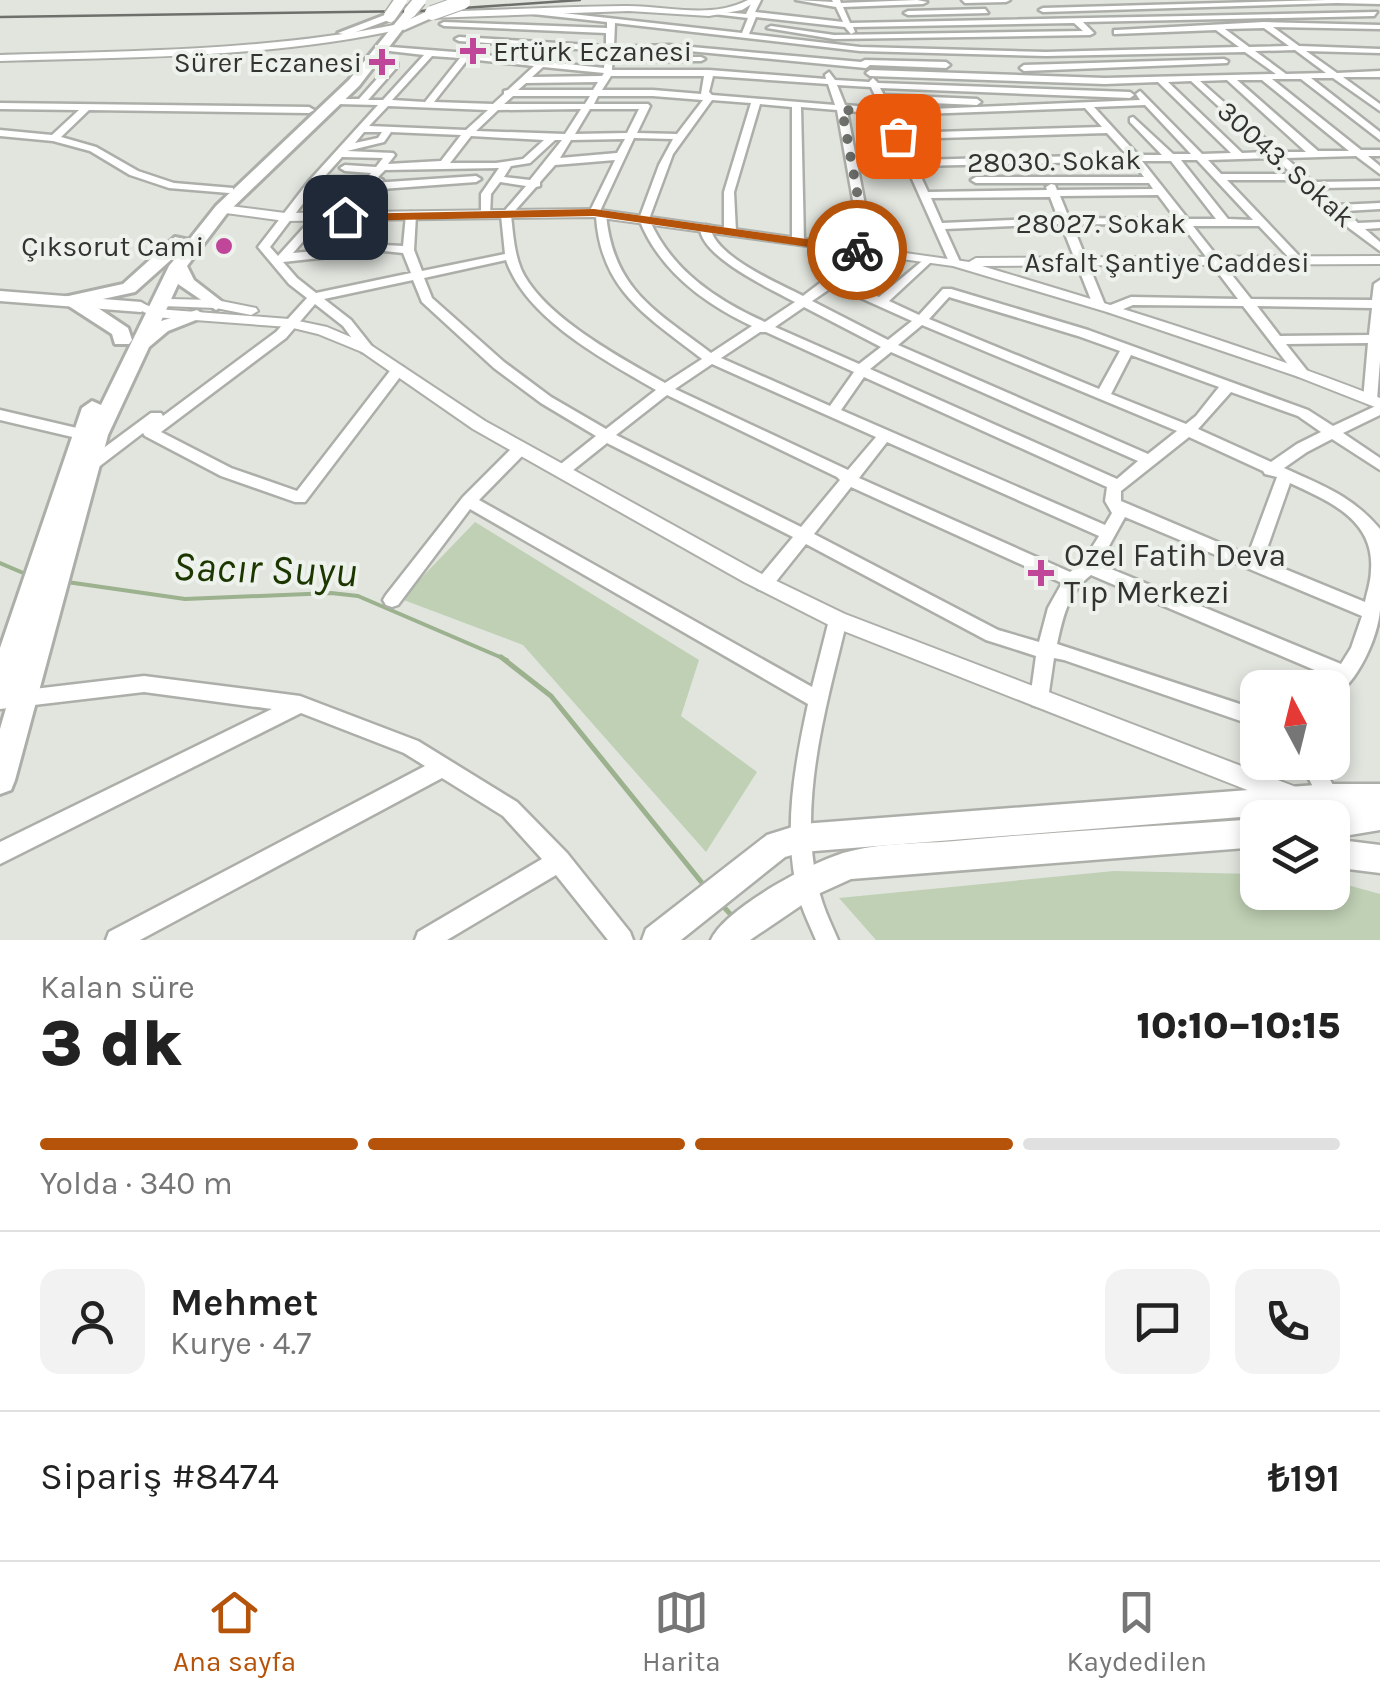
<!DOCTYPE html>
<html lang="tr">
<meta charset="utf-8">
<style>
:root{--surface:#fff;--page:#f2f2f2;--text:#222;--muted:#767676;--line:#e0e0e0;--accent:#b45309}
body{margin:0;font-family:Karla,sans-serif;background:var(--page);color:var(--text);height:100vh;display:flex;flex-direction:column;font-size:38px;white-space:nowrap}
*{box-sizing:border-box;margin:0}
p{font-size:32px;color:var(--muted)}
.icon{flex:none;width:55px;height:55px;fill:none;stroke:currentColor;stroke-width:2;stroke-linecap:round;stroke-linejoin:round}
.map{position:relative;height:940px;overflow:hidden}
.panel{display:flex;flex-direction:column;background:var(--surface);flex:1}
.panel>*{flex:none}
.needle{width:65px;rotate:353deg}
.tools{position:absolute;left:1240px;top:670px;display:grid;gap:20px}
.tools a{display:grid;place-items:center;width:110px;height:110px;border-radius:20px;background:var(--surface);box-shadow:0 5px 15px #0003;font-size:50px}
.pin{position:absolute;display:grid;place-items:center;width:85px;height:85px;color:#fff;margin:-42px;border-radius:20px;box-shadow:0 5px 15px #0006}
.courier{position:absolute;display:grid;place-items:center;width:100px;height:100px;margin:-50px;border:8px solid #b45309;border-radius:50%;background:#fff;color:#222;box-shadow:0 2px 12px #0007}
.headline em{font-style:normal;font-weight:800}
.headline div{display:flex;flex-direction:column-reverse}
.headline{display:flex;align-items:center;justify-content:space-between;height:170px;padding:0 40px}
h1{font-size:65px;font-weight:800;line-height:75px}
.bar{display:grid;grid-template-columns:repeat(4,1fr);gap:15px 10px;align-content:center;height:120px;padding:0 40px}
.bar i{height:12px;border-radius:8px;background:var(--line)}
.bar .selected{background:var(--accent)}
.bar p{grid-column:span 4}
.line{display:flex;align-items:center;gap:25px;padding:0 40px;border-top:2px solid var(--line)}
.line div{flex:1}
.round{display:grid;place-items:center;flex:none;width:105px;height:105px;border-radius:20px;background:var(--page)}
.tabs{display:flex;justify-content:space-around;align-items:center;height:140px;border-top:2px solid var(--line);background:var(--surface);font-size:28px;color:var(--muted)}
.tabs a{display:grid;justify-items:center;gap:5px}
.tabs .selected{color:var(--accent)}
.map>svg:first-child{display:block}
.green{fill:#bfd0b4}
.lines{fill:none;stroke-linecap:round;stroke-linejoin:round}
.stream-far1{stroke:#9cb18e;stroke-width:4}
.stream{stroke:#9cb18e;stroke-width:5}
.minor-casing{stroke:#acafa9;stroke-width:5}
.tertiary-casing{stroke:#acafa9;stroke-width:4}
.secondary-casing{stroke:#acafa9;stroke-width:5}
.primary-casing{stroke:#acafa9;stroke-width:6}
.trunk-casing{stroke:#acafa9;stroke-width:5}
.minor{fill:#fff;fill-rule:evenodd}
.tertiary{fill:#fff;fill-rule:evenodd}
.secondary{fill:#fff;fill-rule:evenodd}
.primary{fill:#fff;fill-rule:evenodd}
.trunk{fill:#fff;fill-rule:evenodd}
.rail{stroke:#6e706c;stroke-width:2.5}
.primary-bridge-casing{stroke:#acafa9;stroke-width:15;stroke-linecap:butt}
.trunk-bridge-casing{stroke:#acafa9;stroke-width:16;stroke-linecap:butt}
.primary-bridge{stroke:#fff;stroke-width:12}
.trunk-bridge{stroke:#fff;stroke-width:14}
.route{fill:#b45309}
.done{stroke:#70726e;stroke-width:10;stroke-dasharray:0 18}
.poi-dot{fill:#c04699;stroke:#eef2ec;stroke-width:4}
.labels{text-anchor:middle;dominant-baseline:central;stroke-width:8;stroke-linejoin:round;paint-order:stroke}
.far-poi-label{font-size:28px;fill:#333432;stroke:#eef2ec;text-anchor:end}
.far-street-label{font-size:28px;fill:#333432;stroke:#eef2ec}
.poi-label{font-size:32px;fill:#333432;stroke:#eef2ec;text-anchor:start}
.near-water-label{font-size:42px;font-style:italic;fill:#1c3600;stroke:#eef2ec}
</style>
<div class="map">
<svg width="1380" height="940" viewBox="0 0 1380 940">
<rect width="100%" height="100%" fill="#e1e5de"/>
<g class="green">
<path d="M475 522 699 660 681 716 757 772 706 852 523 645 401 599Z"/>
<path d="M1114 871 1257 874 1258 892H1332L1333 881 1380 894V940H876L839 898Z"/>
</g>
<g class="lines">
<g class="stream-far1">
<path d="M0 563 28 575"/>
<path d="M67 582 185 599 331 593 358 596 507 660"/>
</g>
<g class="stream">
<path d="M501 657 551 696 707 889"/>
<path d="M720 903 734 918"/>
</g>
<g class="minor-casing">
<g id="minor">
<path d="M753 0H761L755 12 843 22 836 7 796 0 833 2 832 0H840L841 3 917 0 927 2 923 4 843 7 850 23 1377 12 1374 16 1083 22 1094 33 1090 35 834 39 767 28 771 26 834 35 1083 31 1074 23 853 27 855 32 851 34 845 27 756 17 749 34 860 47 1046 52 1239 47 1216 30 1114 34V30H1117L1264 22 1380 25V29L1273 27 1299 46 1380 49V53L1306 51 1337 73 1380 71V77H1343L1380 104V111L1333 78H1311L1380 132V140L1301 79H1272L1361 150H1380V156H1368L1380 166V174L1356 156 1286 158 1313 182 1380 181V187L1320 188 1338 205 1380 203V209L1345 211 1358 223 1380 222V228L1365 229 1380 242V251L1349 228 1299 180H1227L1303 260V264H1295L1259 226H1193L1251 299 1372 300 1374 284 1380 280V361L1377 400 1370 405 1363 400 1368 343 1286 344 1309 373 1302 377 1297 376 1243 306 1133 305 1116 312H1108V306L1131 297 1238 299 1182 225 1072 224 1105 305 1099 309 1093 305 1061 224 945 229 960 262 954 265 950 264 883 114 847 111 874 252 841 280 879 297 927 257 933 260 931 262 889 301 919 315 943 289H951L1088 330 1308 410 1333 426 1380 404V415L1343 433 1380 458V470L1332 439 1307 452 1284 468C1323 486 1351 495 1380 529 1380 556 1380 583 1380 610 1378 637 1357 685 1332 697V688H1323L1331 677 1091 575C1068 592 1063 617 1057 644L1258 710V727L1064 660 1054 658 1048 699 1046 705 1039 707 1032 705 1030 699 1036 656 986 640 806 544 770 589 764 591 758 589 756 584 758 579 793 537 607 443 567 475H557L554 471 557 467 596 436 541 403 494 368 422 302 413 280 324 299 351 320 374 349 372 352H362L343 326 315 304 286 338 161 432 231 468 297 491 393 367H403L405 370 403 373 305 502H295L221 476 145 436 143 433 92 472H82L80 468 82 464 151 413H161L163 416 276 332 307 298 289 284 258 247 309 181 378 105 337 104 334 103V99H359L391 63H397V67L368 100H383L424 55 381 50 377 48 378 46 467 53 604 68 605 51 459 41 455 39 459 37 606 46V33L444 26 440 24 444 22 607 28V22L533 14 536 10 742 33 748 18 705 13 709 11 746 14ZM615 23 860 51 1046 56 1245 52 1276 74 1105 78 870 70 866 73 870 76 1105 84 1158 82 1231 153 1202 154 1140 91 1136 94 1140 100 908 110 890 109 886 101 977 105 981 102 977 99 884 95 880 88 1130 98 1134 95 1130 92 878 83 873 78 869 82 835 80 829 72 825 75 826 79 709 70H612L613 51 669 49 866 68 870 65 946 68 950 65 946 62 865 60 861 62 669 45 614 47ZM1264 28 1289 46 1249 47 1225 29ZM1295 50 1326 73 1286 74 1255 51ZM432 56 460 58 425 102 392 100ZM468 59 534 66 508 90 504 91V94L493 104 434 102ZM543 67 604 73 602 76 532 77ZM611 76H704L701 94 653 90H602ZM713 76 828 84 835 105 712 95 709 92ZM1227 80 1306 152H1280L1200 81ZM1237 80H1262L1349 151H1318ZM1191 81 1268 152 1242 153 1168 82ZM598 82 593 90H518L526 83ZM837 85 871 87 881 108 845 105ZM513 96H590L585 104H504ZM598 96H653L703 100 677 134 637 133 650 106 648 104H594ZM712 100 751 103 724 192V232L730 235 736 232 734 192 760 104 792 107V241L798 244 804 241 801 107 837 110 862 251 803 296C778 283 713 256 710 226L706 225 700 228C701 257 771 289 795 302L765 322C716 300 671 270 649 219L673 154ZM1145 105 1191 154H1173L1133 117 1130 118V122L1162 155H1138L1094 107ZM388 106 488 110 466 130 369 126ZM1085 108 1102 127 901 133 893 115ZM581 109 565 134 476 131 498 110ZM590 109H639L627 133 575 134ZM364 132H382L378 138 355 143ZM391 132 461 135 441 161 388 164 395 155 393 153 347 151 384 142ZM1107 133 1127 155 913 160 904 139ZM471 136 544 140 523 159 496 163H450ZM634 138 673 139 659 165 639 219C659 270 703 303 752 326L711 353C656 311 613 290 606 214L600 211ZM625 139 617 153 560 158 571 140ZM555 140H562L530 180 504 177 511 166 530 163ZM342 157 383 158 376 167 345 165 340 168 345 171 371 173 368 177H332L327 180 332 183H363L337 217 342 220 346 219 368 190 476 182 481 179 476 176 373 183 382 182 383 180 378 177 385 170 499 168 481 194V217L490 215 491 194 500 182 526 186 501 215 505 254 422 271 414 250 416 215 411 212 406 215 403 246 384 245 293 253 324 217 319 214 315 215 278 256 270 247 317 185ZM1275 158 1292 174H1221L1208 160ZM615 160 589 213 596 216C601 291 647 316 702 359L665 383C621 358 542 316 521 269 514 252 513 233 511 215L536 187 540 186V182L555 165ZM1181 160H1197L1253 220 1228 219ZM1132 161 1144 177H976L971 180 976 183H1149L1153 189 1057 190 1055 185 1051 184 1046 187 1047 190 928 192 916 166ZM1142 161H1171L1216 219H1188ZM1158 195 1176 219 1069 218 1060 196ZM1050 197 1058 218 942 223 931 198ZM384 251 403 253 411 273 316 293 297 278 283 262ZM506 260C526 319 606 361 656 390L606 429 551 397 504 362 432 298 424 278ZM834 286 912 321 888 340 812 301ZM949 297 1078 336 1120 351 1099 389 929 319ZM1257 306 1372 308 1369 335 1280 336ZM804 307 881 347 859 364 775 327ZM922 325 1177 431 1148 454 898 345ZM760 332H766L854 372 830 406 721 358ZM891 352 1138 461 1117 479 870 369ZM1131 355 1219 387 1196 416 1186 424 1111 394ZM712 364 876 437 848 470 675 389ZM864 377 1107 487 1105 501 1112 513 1105 525 841 410ZM1231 392 1298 416 1321 432 1297 444 1271 462 1198 429ZM667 395 837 477 840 480 801 527 616 435ZM1189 437 1263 471 1265 474 1277 477 1248 555 1121 501V491ZM887 442 1099 536 1083 562 1070 572 859 478ZM1290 483C1329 501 1375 520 1371 570 1371 581 1367 592 1365 602L1263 560ZM851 487 1062 583 1048 608 1039 642 998 630 814 534ZM1125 517 1362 616 1351 648 1341 664 1099 564Z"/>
<path d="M962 0H1010L1006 2 965 3Z"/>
<path d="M1327 0H1380V4L1337 3 1043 12 1039 10 1043 8Z"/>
<path d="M985 9 988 13 908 15 904 13 908 11Z"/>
<path d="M624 57H701L705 59 701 61H621L620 59Z"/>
<path d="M1224 59 1228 61 1227 63 1024 71 1020 68 1024 65Z"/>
<path d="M0 103 309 107 314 110 309 113 89 110 61 137 96 147 138 171 174 183 233 188V192L229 193 169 188 130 175 90 151 53 141 0 136V130L52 135 79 110 0 109Z"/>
<path d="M0 410 81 429 88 434 81 439 0 420Z"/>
<path d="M521 443 528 448 526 452 479 500 812 687 829 620 832 615 838 613 844 615 847 620C826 707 793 816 823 904 827 916 833 928 838 940H816C811 928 805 916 801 904 781 840 794 768 808 704L470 509 398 605 392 607 386 605 383 600 386 595 463 497 516 444Z"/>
<path d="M144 676 300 696 418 741 517 802 567 853 630 932 633 940H608L556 875 447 940H415L418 932 542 859 503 816 442 778 140 940H106L109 932 425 766 404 753 301 713 0 864V842L272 709 144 692 0 709V693Z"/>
<path d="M1300 762H1321L1339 797 1336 804 1329 807 1322 804Z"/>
</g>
</g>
<g class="tertiary-casing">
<g id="tertiary">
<path d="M748 0H758L742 10 709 16 629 11 428 18 424 15 428 12C493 10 559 7 624 6 664 5 710 20 748 0Z"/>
<path d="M399 24 402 29C270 58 135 57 0 61V55C134 51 267 51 399 24Z"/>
<path d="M222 205 285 213 594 209 969 262 976 258 1380 256V264L982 266C1116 306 1250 347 1380 398V409L1296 376 1107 312 953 266 594 217 285 221 218 212V206Z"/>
<path d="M167 299 216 300 256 308 258 311 251 315 216 308 162 306V300Z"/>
<path d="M141 303 157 309 289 319 327 327 372 346 485 421 758 572 845 614 1296 787 1300 795 1296 803 1288 806 831 626 744 582 473 429 362 352 318 334 289 327 154 317 134 307Z"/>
</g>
</g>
<g class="secondary-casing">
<g id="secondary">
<path d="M0 291 141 302 149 307 141 312 0 301Z"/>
<path d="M1329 784H1380V830L1332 838V818H1321L1335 810H1329L802 852 785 857 681 940H642L646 929 767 835 802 824Z"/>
<path d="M1258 819V847L851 879 818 894 750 940H711C724 909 817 858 851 851 887 842 929 844 966 840 1063 831 1160 826 1258 819Z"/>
<path d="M1332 839 1380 845V873L1332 867Z"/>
</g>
</g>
<g class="primary-casing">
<g id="primary">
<path d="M406 10 416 12 359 86 228 212 187 266 194 280 225 304 216 310 178 284 161 321 197 310 206 316 168 331 149 347 108 435 15 780 11 790 0 794V729L9 698 0 701V648L82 408 92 401 101 405 169 266 183 249 135 292 89 302 128 328 132 340 129 344H115L112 334 61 301 64 297 123 284 175 237 189 240 216 206 349 80Z"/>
<path d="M390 13 394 18 348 35 338 33Z"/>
</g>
</g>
<g class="trunk-casing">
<path id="trunk" d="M432 9 438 13 436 16 404 30 393 27Z"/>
</g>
<use href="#minor" class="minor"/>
<use href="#tertiary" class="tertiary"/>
<use href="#secondary" class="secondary"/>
<use href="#primary" class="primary"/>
<use href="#trunk" class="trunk"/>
<path class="rail" d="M0 17 419 11 580 0"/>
<g class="primary-bridge-casing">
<g id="primary-bridge">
<path d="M410 12 420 0"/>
<path d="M390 16 401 0"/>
</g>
</g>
<g class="trunk-bridge-casing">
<path id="trunk-bridge" d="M432 13 463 2"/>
</g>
<use href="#primary-bridge" class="primary-bridge"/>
<use href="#trunk-bridge" class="trunk-bridge"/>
</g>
<path class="route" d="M594 209 857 246 863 250 857 254 594 216 345 221 339 217 345 214Z"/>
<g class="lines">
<path class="done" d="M857 250 868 252 842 110 888 112 898 136"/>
</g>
<g class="poi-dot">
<path d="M468 36h10v10h10v10h-10v10h-10v-10h-10v-10h10z"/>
<path d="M377 47h10v10h10v10h-10v10h-10v-10h-10v-10h10z"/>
<circle cx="224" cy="246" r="10"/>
<path d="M1036 558h10v10h10v10h-10v10h-10v-10h-10v-10h10z"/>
</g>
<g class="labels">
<g class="far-poi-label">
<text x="493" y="51" text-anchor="start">Ertürk Eczanesi</text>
<text x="362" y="62">Sürer Eczanesi</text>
<text x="204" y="246">Çıksorut Cami</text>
</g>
<g class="far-street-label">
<text transform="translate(1054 161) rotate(-1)">28030. Sokak</text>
<text transform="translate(1286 164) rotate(42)">30043. Sokak</text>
<text x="1101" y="223">28027. Sokak</text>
<text x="1167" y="262">Asfalt Şantiye Caddesi</text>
</g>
<g class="poi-label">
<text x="1064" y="555">Ozel Fatih Deva<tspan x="1064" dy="37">Tıp Merkezi</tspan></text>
</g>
<g class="near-water-label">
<text transform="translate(265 569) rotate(2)">Sacır Suyu</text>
</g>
</g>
</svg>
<div class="tools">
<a><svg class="needle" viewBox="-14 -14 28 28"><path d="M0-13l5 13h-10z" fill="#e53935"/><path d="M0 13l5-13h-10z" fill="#767676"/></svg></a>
<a><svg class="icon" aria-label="layers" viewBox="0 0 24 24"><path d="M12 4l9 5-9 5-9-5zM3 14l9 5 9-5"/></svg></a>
</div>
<div class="pin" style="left:898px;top:136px;background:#ea580c"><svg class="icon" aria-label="bag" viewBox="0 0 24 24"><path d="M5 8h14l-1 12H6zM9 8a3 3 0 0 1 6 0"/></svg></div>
<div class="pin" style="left:345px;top:217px;background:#1f2937"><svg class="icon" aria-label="home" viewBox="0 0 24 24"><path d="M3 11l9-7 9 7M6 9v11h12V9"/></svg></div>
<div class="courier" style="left:857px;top:250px"><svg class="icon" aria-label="bike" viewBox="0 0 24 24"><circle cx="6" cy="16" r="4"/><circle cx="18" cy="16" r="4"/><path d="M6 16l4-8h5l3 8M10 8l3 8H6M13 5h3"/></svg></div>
</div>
<section class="panel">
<div class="headline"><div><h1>3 dk</h1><p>Kalan süre</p></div><em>10:10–10:15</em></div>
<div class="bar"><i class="selected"></i><i class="selected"></i><i class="selected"></i><i></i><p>Yolda · 340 m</p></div>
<div class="line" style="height:180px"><a class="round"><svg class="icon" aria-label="person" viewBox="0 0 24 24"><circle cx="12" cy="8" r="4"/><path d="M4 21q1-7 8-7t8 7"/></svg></a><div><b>Mehmet</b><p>Kurye · 4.7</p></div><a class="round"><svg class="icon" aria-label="chat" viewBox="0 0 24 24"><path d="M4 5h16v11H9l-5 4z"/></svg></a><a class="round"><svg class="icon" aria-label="phone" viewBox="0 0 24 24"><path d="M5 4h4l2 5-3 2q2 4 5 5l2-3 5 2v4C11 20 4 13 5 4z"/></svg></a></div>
<div class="line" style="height:130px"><div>Sipariş #8474</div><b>₺191</b></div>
</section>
<nav class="tabs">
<a class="selected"><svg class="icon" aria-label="home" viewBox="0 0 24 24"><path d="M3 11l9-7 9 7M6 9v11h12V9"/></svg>Ana sayfa</a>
<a><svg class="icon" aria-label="map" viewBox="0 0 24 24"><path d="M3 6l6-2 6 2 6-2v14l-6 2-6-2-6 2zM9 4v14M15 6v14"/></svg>Harita</a>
<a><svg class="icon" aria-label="saved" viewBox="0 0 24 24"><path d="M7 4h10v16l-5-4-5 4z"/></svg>Kaydedilen</a>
</nav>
